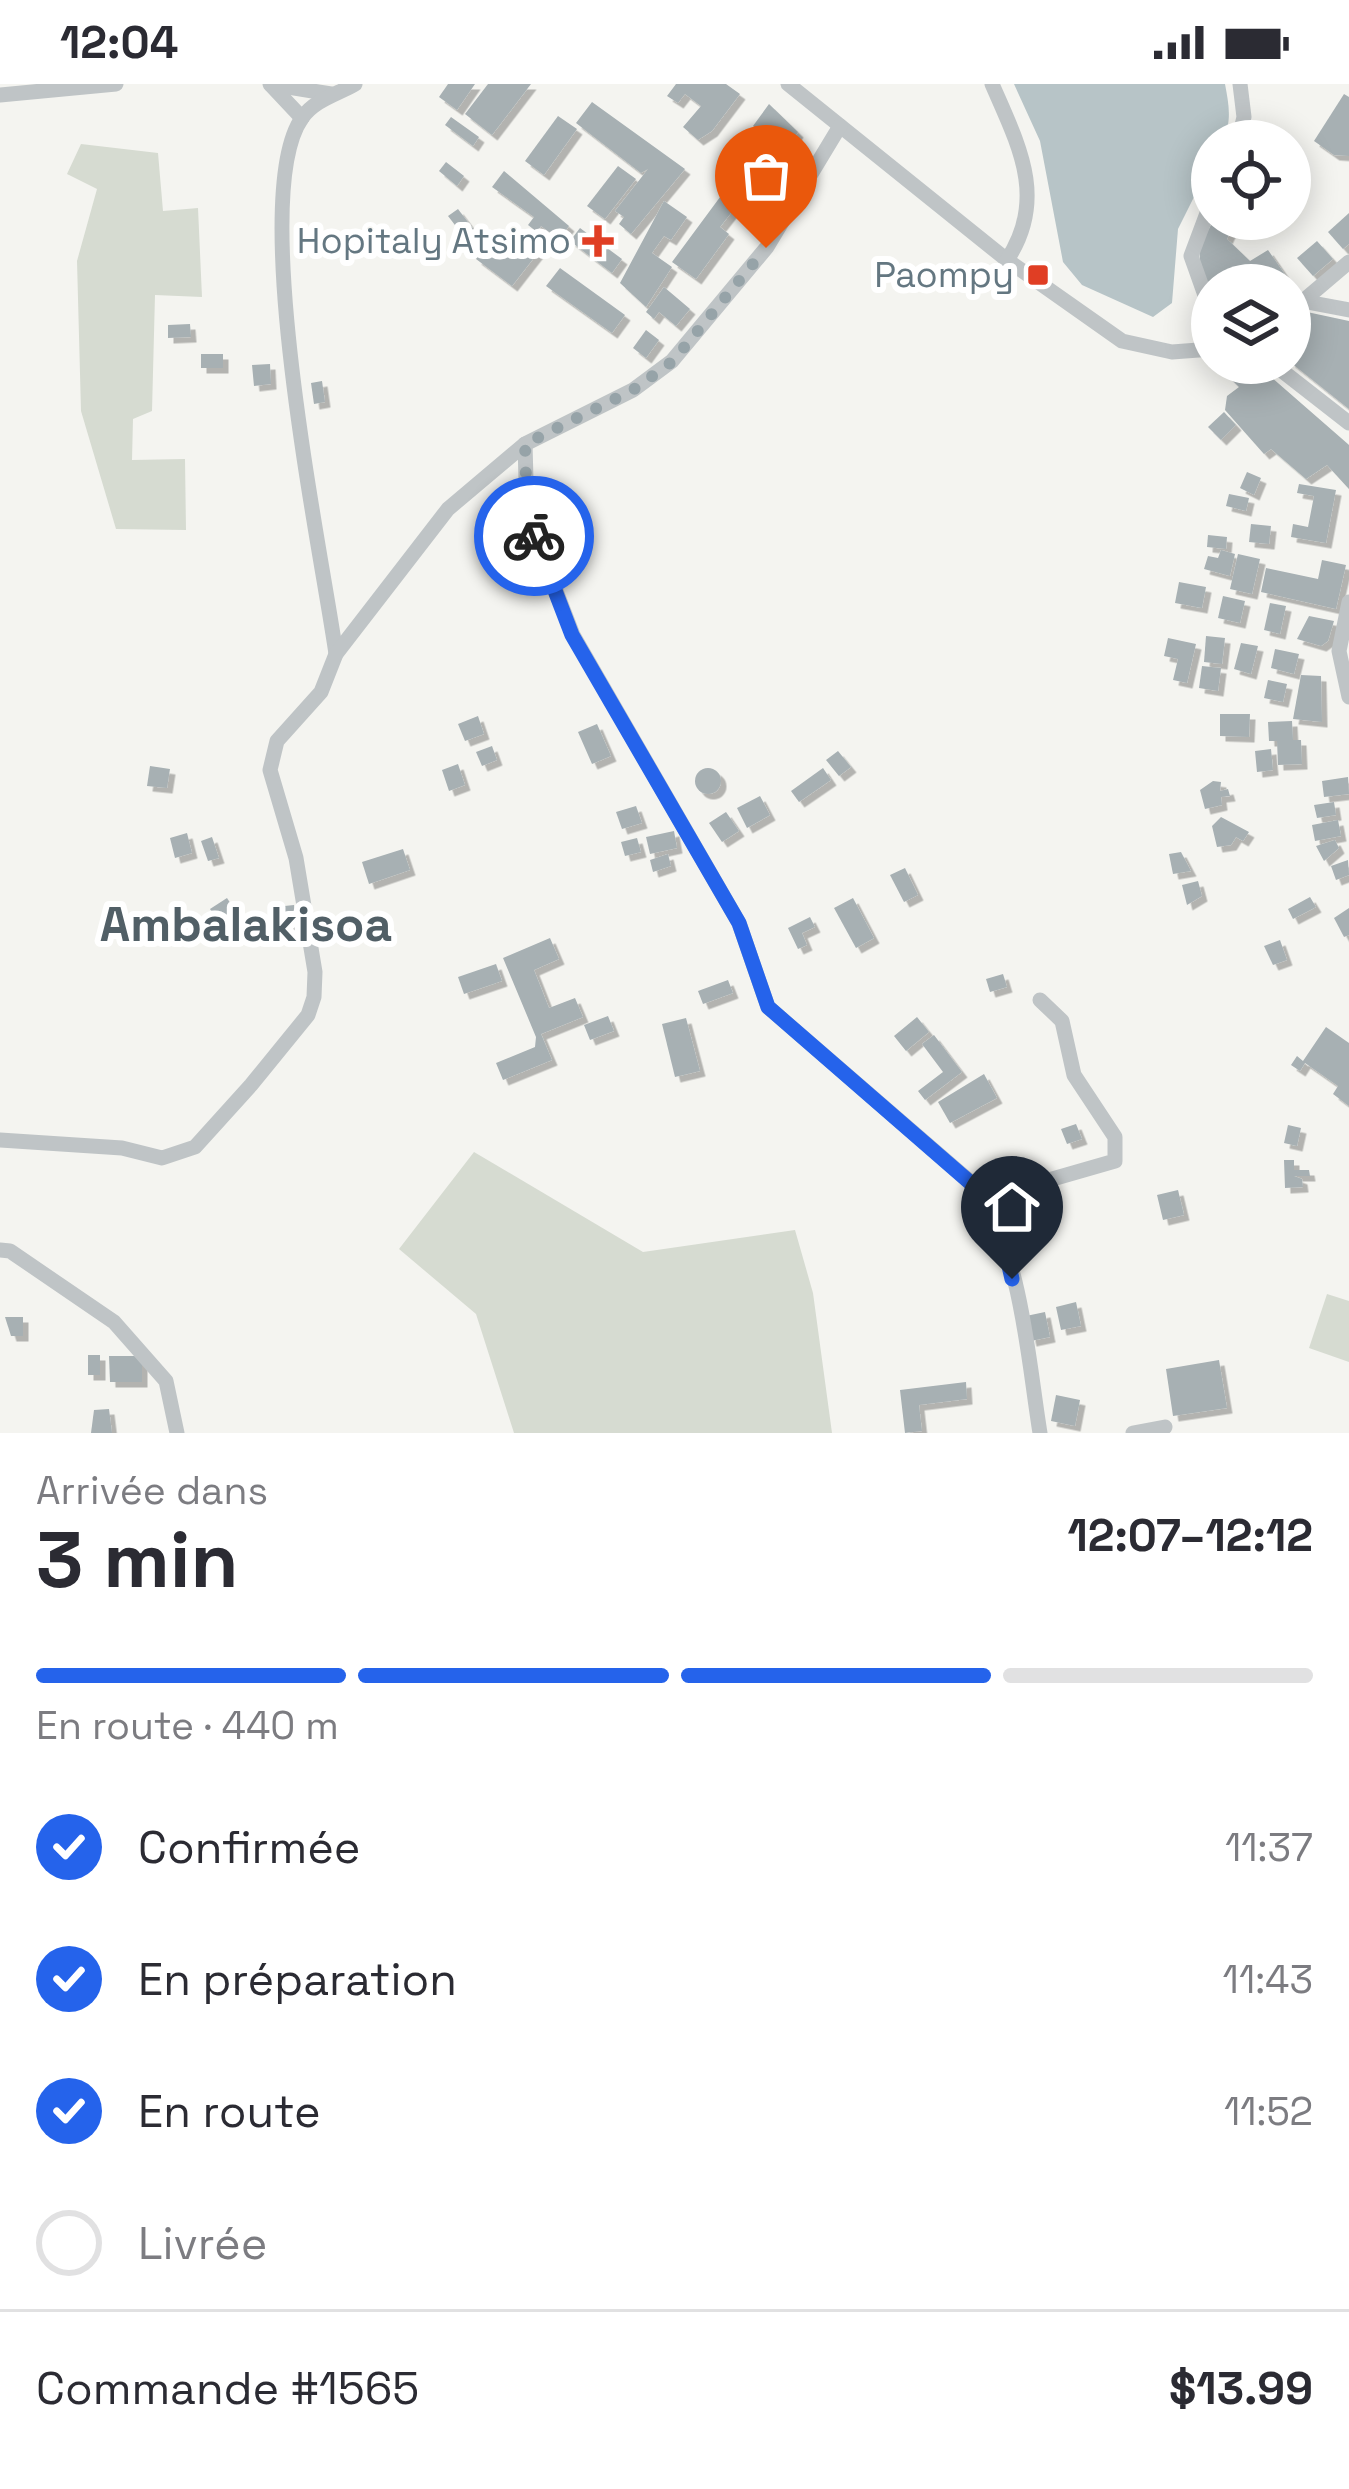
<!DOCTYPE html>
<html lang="fr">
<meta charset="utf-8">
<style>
:root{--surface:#fff;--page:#f7f7f7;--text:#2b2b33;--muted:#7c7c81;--line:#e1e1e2;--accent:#2563eb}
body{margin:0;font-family:"Space Grotesk",sans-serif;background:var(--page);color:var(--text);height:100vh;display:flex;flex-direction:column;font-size:45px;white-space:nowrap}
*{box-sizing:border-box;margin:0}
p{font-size:39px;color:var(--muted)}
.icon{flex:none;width:66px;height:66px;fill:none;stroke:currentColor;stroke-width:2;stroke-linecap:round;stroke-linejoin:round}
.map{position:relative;height:1349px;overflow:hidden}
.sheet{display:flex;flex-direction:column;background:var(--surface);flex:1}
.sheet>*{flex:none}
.fabs{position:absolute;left:1191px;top:36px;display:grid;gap:24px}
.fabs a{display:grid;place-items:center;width:120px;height:120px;border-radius:50%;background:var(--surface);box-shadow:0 6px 30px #0003;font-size:60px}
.pin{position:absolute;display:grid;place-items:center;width:102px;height:102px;color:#fff;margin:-123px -51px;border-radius:50% 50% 50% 0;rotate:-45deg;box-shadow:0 0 12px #0007}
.pin .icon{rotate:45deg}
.courier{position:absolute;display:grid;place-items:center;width:120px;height:120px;margin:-60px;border:9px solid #2563eb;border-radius:50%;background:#fff;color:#222;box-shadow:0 3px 15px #0007}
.headline em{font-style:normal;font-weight:700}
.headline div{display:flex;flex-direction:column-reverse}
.headline{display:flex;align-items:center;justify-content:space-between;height:204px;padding:0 36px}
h1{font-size:78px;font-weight:700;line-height:90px}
.bar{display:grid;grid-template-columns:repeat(4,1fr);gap:18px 12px;align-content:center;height:144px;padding:0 36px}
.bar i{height:15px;border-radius:9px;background:var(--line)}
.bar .current{background:var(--accent)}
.bar p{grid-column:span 4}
.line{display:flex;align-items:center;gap:30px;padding:0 36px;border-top:3px solid var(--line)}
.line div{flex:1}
ol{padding:0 36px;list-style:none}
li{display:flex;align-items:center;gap:36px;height:132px}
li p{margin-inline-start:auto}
li .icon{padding:12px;border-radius:50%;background:var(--accent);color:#fff;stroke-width:4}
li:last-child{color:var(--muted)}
li i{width:66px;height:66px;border:6px solid var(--line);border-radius:50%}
.status{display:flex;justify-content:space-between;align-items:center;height:84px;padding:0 60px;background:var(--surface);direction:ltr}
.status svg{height:33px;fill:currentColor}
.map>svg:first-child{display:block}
.green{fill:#d6dbd1}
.water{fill:#b7c4c7}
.building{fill:#a7b0b3;filter:url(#shadow)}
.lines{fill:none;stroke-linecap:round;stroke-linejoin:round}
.minor{stroke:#bfc4c6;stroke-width:15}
.done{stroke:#96a3a8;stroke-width:12;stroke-dasharray:0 21.6}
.route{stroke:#2563eb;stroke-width:15}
.poi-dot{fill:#e03e24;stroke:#fff;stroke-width:4.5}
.labels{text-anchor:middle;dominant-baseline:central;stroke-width:12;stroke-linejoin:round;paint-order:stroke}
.poi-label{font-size:36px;fill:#647781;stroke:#fff;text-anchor:end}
.district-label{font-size:48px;font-weight:bold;fill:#515f66;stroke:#fff}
</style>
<div class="status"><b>12:04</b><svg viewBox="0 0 49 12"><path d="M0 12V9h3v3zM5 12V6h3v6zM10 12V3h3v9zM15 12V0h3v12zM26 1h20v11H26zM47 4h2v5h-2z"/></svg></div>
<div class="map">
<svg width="1349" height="1349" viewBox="0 0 1349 1349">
<defs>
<filter id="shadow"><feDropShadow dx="5.5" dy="5.5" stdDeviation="0" flood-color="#0004"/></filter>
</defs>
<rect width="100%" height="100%" fill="#f4f4f0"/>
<g class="green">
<path d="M81 60 158 69 163 127 198 124 202 213 155 211 152 327 133 335 132 376 185 375 186 446 116 445 81 327 77 177 97 105 67 90Z"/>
<path d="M474 1068 643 1168 795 1146 813 1209 832 1349H514L476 1230 399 1165Z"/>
<path d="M1327 1210 1349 1217V1278L1309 1264Z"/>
</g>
<path class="water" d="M1014 0H1225C1229 21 1232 37 1223 57H1212V77L1178 145 1172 219 1153 233 1082 201 1063 178 1040 57Z"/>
<g class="building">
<path d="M448 0H475L457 26 439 13Z"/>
<path d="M488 0H531L492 51 465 30Z"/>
<path d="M676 0H726L740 10 712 47 698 56 683 43 701 22 685 10 678 19 667 12Z"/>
<path d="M1344 10 1349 13V72L1334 71 1314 57Z"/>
<path d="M592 18 685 85 631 150 619 140 624 133 615 127 648 85 641 89 576 39Z"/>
<path d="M769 20 798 48 789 62 776 44 769 54 753 42Z"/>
<path d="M558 32 577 45 544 91 525 77Z"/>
<path d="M451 33 479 53 473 62 445 41Z"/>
<path d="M766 53 782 65 765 89 748 77Z"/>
<path d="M446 78 464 92 457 102 439 87Z"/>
<path d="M618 82 636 95 605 135 587 122Z"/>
<path d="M743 82 778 107 758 134 738 120 720 143 729 150 696 195 672 178Z"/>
<path d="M504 87 569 142 559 155 541 142 537 148 528 141 534 133 492 103Z"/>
<path d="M664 117 687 133 671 156 664 152 652 169 672 183 646 223 620 199Z"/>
<path d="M458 125 477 150 468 158 448 132Z"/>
<path d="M1349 129V160L1343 165 1328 148Z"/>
<path d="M1214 135H1236L1227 155 1250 177 1268 166 1295 205 1209 201 1201 191 1199 164Z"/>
<path d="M580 144 622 175 612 189 570 157Z"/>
<path d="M524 154 540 166 512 202 476 175 491 155 511 171Z"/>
<path d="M1317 157 1333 175 1313 192 1297 174Z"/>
<path d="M560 184 625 231 612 249 546 202Z"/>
<path d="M664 203 690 225 676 242 659 228 654 235 646 228Z"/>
<path d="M1307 228 1349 237V325L1290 278V239Z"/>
<path d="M190 240 191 253 168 254V241Z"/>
<path d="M646 246 659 256 646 274 633 264Z"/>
<rect x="201" y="270" width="22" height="14"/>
<path d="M1227 279H1255L1349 361V405L1327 381 1306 395 1271 365 1264 370 1225 326 1227 312 1239 303 1220 284Z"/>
<path d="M270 280 271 300 254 302 252 281Z"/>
<path d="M322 297 325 318 314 320 311 299Z"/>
<path d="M1224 328 1236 341 1221 356 1208 343Z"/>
<path d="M1247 388 1261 394 1254 411 1240 404Z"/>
<path d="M1299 400 1336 406 1326 459 1291 453 1293 440 1308 443 1314 412 1297 409Z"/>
<path d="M1229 410 1249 414 1246 427 1226 422Z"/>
<path d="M1251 440 1271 442 1269 460 1249 458Z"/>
<path d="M1208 451 1227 453 1226 465 1207 463Z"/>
<path d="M1221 466 1235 470 1230 492 1204 485 1208 472 1218 474Z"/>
<path d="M1238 470 1260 475 1252 510 1230 505Z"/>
<path d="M1322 476 1346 481 1336 525 1261 508 1266 484 1318 495Z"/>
<path d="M1179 498 1206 503 1202 524 1175 519Z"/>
<path d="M1223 512 1245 517 1240 539 1218 534Z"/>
<path d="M1270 519 1286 522 1280 550 1264 546Z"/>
<path d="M1309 532 1334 537 1328 557 1321 562 1297 555Z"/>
<path d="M1206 552 1225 554 1222 580 1204 578Z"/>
<path d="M1168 554 1196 560 1187 599 1173 596 1178 575 1164 572Z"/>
<path d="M1241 559 1258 562 1251 590 1234 585Z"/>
<path d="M1275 565 1299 570 1294 590 1271 584Z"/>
<path d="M1202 582 1221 584 1218 607 1199 604Z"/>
<path d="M1301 591 1321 592 1322 638 1293 635Z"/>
<path d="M1268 596 1287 600 1283 618 1264 614Z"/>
<path d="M1220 630H1250L1249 653 1220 652Z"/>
<path d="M478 632 484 650 465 657 458 640Z"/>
<path d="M1292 637 1293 656H1301L1302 680 1278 681 1277 657H1269L1268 638Z"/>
<path d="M597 640 611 672 592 680 578 648Z"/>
<path d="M492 662 497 676 482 682 476 668Z"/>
<path d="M1271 665 1273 686 1257 688 1255 667Z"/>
<path d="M838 667 851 683 839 692 826 676Z"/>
<path d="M458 680 465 701 449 707 442 686Z"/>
<path d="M150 682 170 685 167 704 147 702Z"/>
<circle cx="708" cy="697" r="13"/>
<path d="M823 684 831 696 799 718 791 707Z"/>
<path d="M1348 693 1349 710 1324 713 1322 697Z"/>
<path d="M1213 697 1221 698 1220 707 1228 705 1230 712 1221 713 1222 721 1205 725 1200 706Z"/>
<path d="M760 712 770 731 747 744 737 724Z"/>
<path d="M1334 718 1336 731 1317 734 1314 721Z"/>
<path d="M636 722 642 739 622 745 616 728Z"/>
<path d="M726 728 739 747 722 758 709 739Z"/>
<path d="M1221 733 1249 748 1243 757 1236 753 1231 761 1217 763 1212 742Z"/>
<path d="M1338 736 1341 752 1315 757 1312 741Z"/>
<path d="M674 747 677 764 650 770 646 753Z"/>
<path d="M187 749 192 769 175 774 170 754Z"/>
<path d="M212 753 219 774 208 777 201 757Z"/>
<path d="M637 754 641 768 625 772 621 758Z"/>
<path d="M1335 756 1339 764 1324 777 1316 762Z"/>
<path d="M403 765 410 786 369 800 362 778Z"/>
<path d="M1181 768 1191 787 1173 790 1169 770Z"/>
<path d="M668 770 671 782 653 788 650 776Z"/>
<path d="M1348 776 1349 791 1336 796 1331 782Z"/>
<path d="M905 784 918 811 904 818 890 791Z"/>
<path d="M1198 797 1202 812 1187 821 1182 801Z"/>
<path d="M1310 813 1316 823 1293 835 1288 825Z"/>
<path d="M227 814 238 831 221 842 210 825Z"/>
<path d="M853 814 874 854 856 864 834 824Z"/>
<path d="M294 821 296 841 276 842 275 823Z"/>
<path d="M1349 824V851L1344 853 1334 834Z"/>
<path d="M810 833 815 843 802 849 807 861 798 865 788 844Z"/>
<path d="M550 854 559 875 534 886 549 924 575 914 583 933 541 950 552 976 503 996 496 979 535 963 536 953 503 874Z"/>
<path d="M1280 856 1287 876 1273 881 1264 862Z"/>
<path d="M496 880 502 897 464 910 458 893Z"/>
<path d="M1003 890 1007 903 990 908 986 895Z"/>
<path d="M728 896 733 909 703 920 698 907Z"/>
<path d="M608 932 614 947 590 956 584 941Z"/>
<path d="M917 933 929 948 906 967 894 952Z"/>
<path d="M686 934 700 987 675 993 662 940Z"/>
<path d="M1326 943 1349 959V1022L1333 1010 1338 1002 1305 979 1300 987 1291 981 1297 972 1303 977Z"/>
<path d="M934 951 962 988 925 1016 918 1007 943 988 922 960Z"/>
<path d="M984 990 997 1014 950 1039 938 1018Z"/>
<path d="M1076 1040 1082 1055 1067 1060 1061 1045Z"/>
<path d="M1288 1041 1301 1044 1297 1062 1284 1059Z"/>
<path d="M1284 1076H1294V1086H1309L1310 1092H1294L1302 1095 1303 1103 1285 1104Z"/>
<path d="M1178 1106 1184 1131 1163 1136 1157 1111Z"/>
<path d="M1076 1218 1081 1242 1061 1246 1056 1223Z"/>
<path d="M1045 1228 1050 1253 1031 1257 1026 1232Z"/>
<path d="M5 1233H23V1252H11Z"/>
<rect x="88" y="1271" width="12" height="20"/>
<path d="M109 1272H142V1298H110Z"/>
<path d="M1219 1276 1227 1324 1173 1332 1166 1285Z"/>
<path d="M966 1298 967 1315 919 1321 922 1347 905 1349 900 1306Z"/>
<path d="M1056 1311 1080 1316 1075 1342 1051 1337Z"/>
<path d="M109 1325 112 1349H91L94 1326Z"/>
</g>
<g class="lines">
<g class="minor">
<path d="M270 0 331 10"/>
<path d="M788 0 1007 176 1122 257 1172 268 1212 265"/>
<path d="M992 0C1018 60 1048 114 1007 176"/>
<path d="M271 1 302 34"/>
<path d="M0 11 116 0"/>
<path d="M1238 57 1244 33 1240 0"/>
<path d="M1212 116 1191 172 1212 231"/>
<path d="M1307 218 1349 226"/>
<path d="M1290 228 1349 178"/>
<path d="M1272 279 1349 339"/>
<path d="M525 360 527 432 573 551 739 839 768 923 975 1102C1022 1171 1027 1268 1040 1349"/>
<path d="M1349 518 1339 567 1349 613"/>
<path d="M336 570C321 465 247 112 302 34 314 16 338 10 355 0"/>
<path d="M0 1056 122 1064 162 1074 195 1063 251 1001 308 931 314 913 315 888 296 774 270 686 277 657 321 608 336 570 448 425 525 360 633 306 672 277 767 163 840 42"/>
<path d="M975 1102 1035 1100 1115 1077V1053L1074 991 1062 937 1040 916"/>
<path d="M0 1166 10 1167 114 1238 166 1297 177 1349"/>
<path d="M1133 1349 1165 1343"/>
</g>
</g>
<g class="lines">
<path class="done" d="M534 452 527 433 525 360 633 306 673 277 766 164"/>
<path class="route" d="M534 452 572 551 739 839 768 923 974 1102 1004 1160 1012 1195"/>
</g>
<g class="poi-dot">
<path d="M592 139h12v12h12v12h-12v12h-12v-12h-12v-12h12z"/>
<rect x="1026" y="179" width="24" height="24" rx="6"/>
</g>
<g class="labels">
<g class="poi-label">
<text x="571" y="157">Hopitaly Atsimo</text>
<text x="1014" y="191">Paompy</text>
</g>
<g class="district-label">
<text x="246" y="840">Ambalakisoa</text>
</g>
</g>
</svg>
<div class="fabs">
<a><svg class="icon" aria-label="locate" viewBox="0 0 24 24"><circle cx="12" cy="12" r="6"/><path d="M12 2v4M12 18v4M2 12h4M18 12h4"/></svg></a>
<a><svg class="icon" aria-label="layers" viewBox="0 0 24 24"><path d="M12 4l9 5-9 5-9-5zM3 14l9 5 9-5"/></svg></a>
</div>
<div class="pin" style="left:766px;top:164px;background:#ea580c"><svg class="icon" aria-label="bag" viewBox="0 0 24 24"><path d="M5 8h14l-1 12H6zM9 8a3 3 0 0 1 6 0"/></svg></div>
<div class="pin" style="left:1012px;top:1195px;background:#1f2937"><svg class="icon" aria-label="home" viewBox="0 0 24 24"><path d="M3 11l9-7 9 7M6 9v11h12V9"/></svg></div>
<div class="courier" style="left:534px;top:452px"><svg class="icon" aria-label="bike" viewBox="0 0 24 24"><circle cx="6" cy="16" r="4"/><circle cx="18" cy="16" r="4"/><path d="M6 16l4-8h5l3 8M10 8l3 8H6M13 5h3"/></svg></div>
</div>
<section class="sheet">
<div class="headline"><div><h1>3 min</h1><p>Arrivée dans</p></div><em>12:07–12:12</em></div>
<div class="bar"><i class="current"></i><i class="current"></i><i class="current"></i><i></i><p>En route · 440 m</p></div>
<ol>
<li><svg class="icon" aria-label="check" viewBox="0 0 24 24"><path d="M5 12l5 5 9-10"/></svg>Confirmée<p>11:37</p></li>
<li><svg class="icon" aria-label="check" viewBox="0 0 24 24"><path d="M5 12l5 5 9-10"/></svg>En préparation<p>11:43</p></li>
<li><svg class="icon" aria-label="check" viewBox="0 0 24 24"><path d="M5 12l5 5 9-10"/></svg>En route<p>11:52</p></li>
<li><i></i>Livrée</li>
</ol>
<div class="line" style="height:156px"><div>Commande #1565</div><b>$13.99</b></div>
</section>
